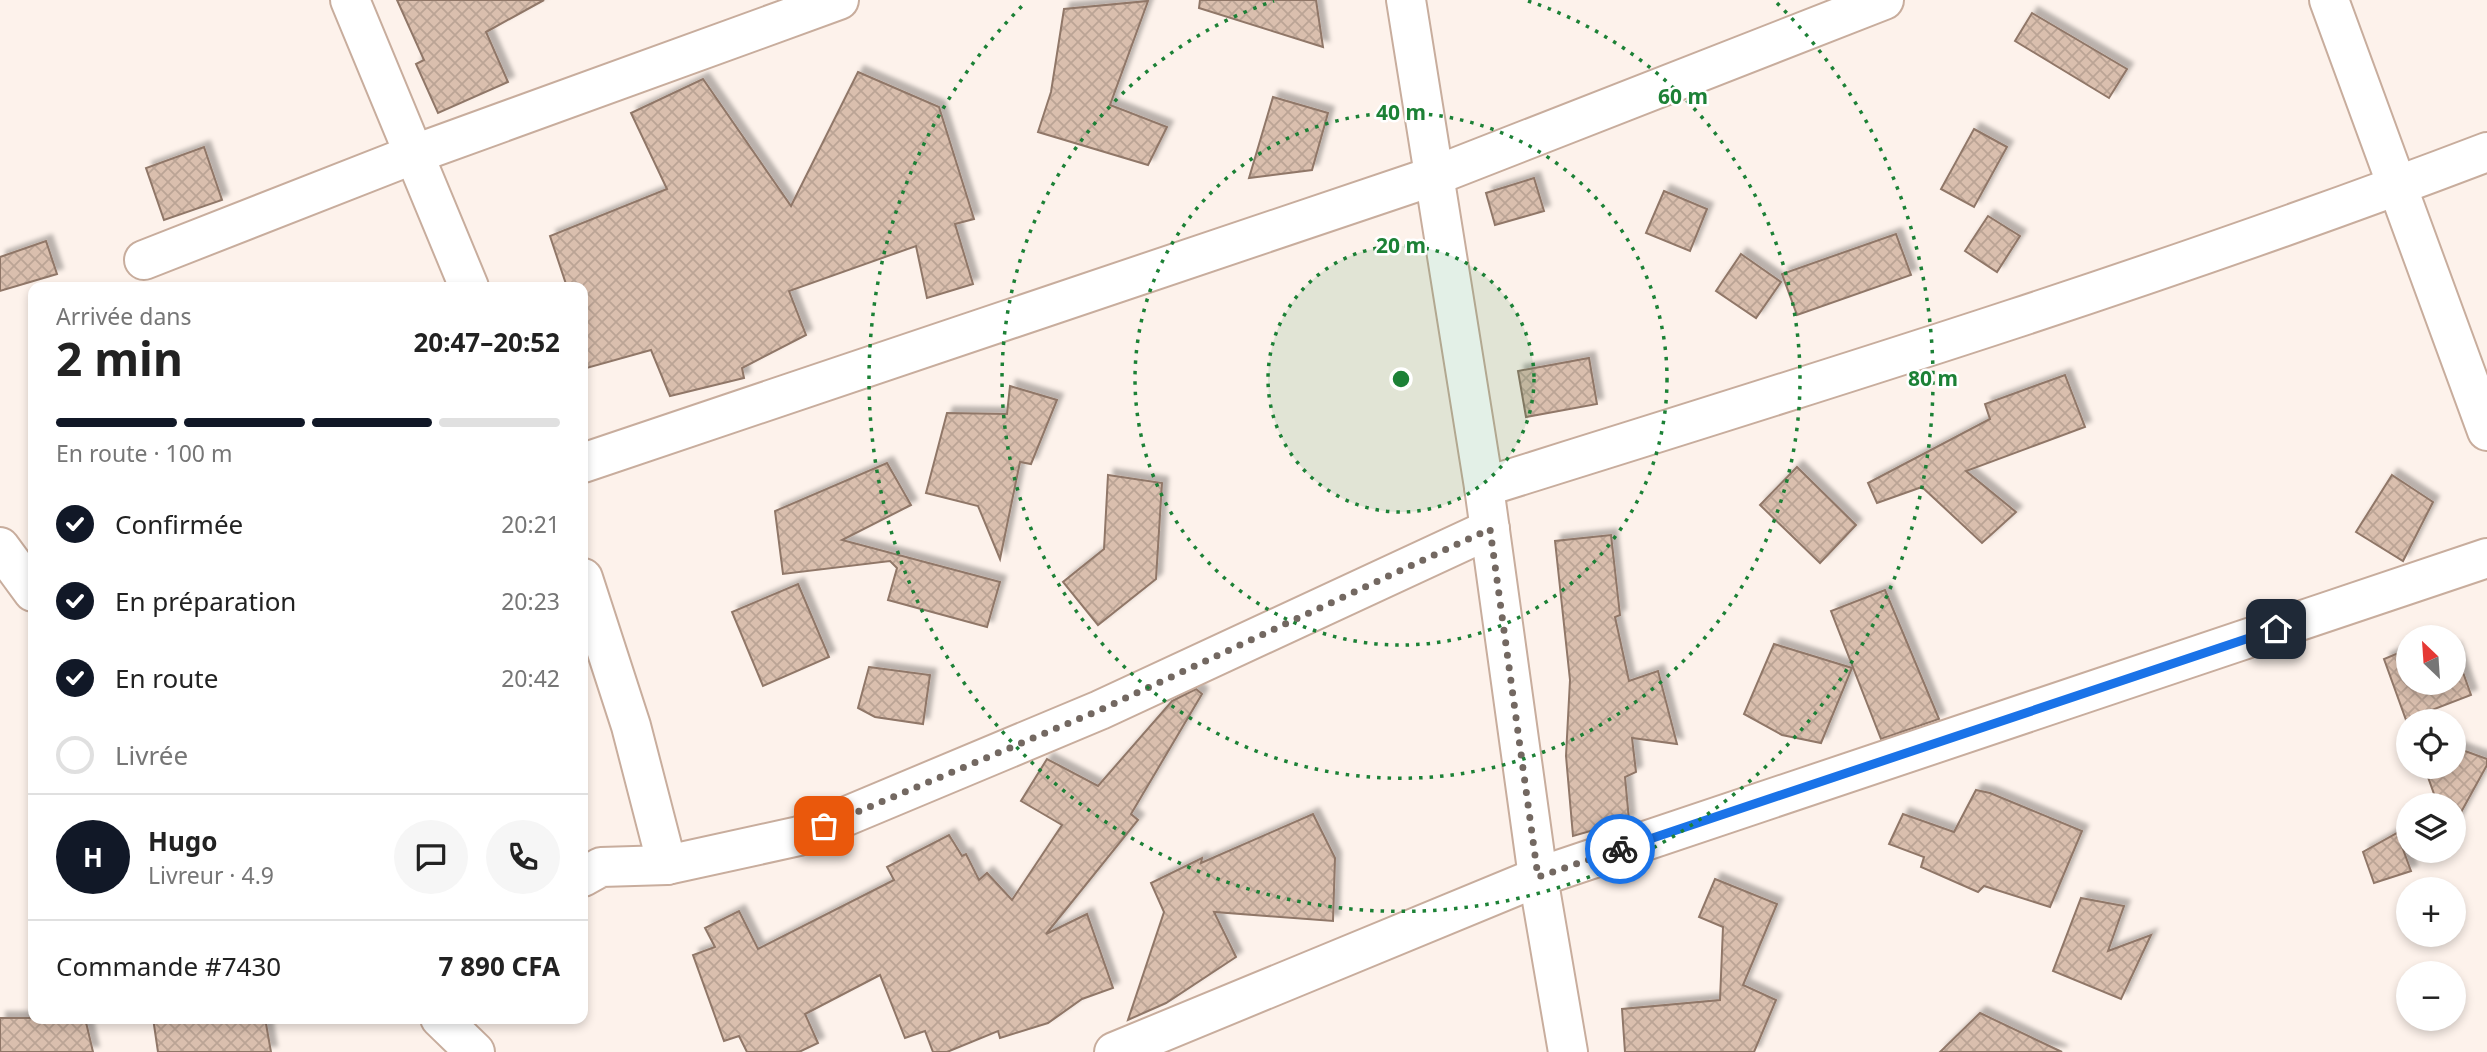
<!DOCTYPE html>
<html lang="fr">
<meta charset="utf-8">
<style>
:root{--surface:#fff;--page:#f6f6f6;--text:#222;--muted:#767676;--line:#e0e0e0;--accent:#111827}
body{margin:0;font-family:"Noto Sans",sans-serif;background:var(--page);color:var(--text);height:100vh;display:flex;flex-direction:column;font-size:26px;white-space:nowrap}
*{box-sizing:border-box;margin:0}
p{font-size:23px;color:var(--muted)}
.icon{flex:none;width:38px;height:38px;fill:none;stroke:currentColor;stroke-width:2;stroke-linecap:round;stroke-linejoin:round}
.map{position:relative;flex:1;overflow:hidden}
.drawer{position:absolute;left:28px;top:282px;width:560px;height:742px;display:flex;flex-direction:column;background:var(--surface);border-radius:14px;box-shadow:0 4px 10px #0003}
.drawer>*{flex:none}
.needle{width:46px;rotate:335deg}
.controls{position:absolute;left:2396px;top:625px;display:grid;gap:14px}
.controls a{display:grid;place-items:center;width:70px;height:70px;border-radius:50%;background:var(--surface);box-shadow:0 4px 10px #0003;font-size:35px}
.pin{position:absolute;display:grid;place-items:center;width:60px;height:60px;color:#fff;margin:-30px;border-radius:14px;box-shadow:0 4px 10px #0006}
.courier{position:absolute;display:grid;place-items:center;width:70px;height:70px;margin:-35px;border:5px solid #1a73e8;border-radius:50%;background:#fff;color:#222;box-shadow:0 2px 9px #0007}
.summary em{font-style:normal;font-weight:700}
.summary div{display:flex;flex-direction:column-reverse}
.summary{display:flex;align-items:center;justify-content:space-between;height:119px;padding:0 28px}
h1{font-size:46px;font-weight:700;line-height:52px}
.bar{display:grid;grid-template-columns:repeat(4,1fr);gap:10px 7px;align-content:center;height:84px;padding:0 28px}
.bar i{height:9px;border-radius:5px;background:var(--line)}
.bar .selected{background:var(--accent)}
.bar p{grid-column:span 4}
.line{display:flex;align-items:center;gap:18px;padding:0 28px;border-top:2px solid var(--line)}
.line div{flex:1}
.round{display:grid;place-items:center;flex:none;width:74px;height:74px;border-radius:37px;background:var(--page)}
ol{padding:0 28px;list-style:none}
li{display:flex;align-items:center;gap:21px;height:77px}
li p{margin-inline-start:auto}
li .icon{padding:7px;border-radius:50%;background:var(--accent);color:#fff;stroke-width:4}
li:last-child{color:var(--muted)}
li i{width:38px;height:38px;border:4px solid var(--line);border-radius:50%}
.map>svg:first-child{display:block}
.building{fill:url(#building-cross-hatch);stroke:#907768;stroke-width:2;filter:url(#shadow)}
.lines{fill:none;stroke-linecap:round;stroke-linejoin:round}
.minor-casing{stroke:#c8ad9d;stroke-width:42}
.minor{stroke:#fff;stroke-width:38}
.done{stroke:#736861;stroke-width:7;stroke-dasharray:0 12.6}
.route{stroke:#1a73e8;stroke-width:9}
.ring{fill:none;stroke:#1c8136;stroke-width:3.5;stroke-dasharray:3.5 7}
.centre{fill:#1c8136;stroke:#fff;stroke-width:3.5}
.ring-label{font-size:21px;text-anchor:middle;font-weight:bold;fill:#1c8136;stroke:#fff;stroke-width:5;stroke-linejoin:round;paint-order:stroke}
</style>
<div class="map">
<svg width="2487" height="1052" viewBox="0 0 2487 1052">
<defs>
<pattern id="building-cross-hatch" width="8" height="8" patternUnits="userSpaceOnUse" patternTransform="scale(1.75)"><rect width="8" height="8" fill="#dabfae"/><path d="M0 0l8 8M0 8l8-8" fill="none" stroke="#bba495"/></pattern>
<filter id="shadow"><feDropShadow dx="6" dy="-6" stdDeviation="2" flood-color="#0004"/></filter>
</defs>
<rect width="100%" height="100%" fill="#fdf2eb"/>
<g class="building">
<path d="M397 0H544L486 32 508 82 438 113 416 64 424 60Z"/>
<path d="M1200 0H1316L1323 47 1199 8Z"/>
<path d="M1148 1 1110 105 1167 127 1148 165 1038 132 1051 92 1064 9Z"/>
<path d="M2032 13 2127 69 2109 98 2015 41Z"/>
<path d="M858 72 939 107 974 219 955 224 973 284 927 298 916 246 789 291 806 335 742 368 744 378 670 396 651 350 583 369V287H567L550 236 667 189 631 113 703 79 791 206Z"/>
<path d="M1273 97 1328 113 1312 170 1249 178Z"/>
<path d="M1974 129 2007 147 1974 207 1941 189Z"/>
<path d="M204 147 222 200 164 220 146 168Z"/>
<path d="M1534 178 1544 211 1495 225 1486 193Z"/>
<path d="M1664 191 1707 209 1690 251 1646 233Z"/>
<path d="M1988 216 2020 236 1997 272 1965 251Z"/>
<path d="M1896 234 1911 275 1797 315 1782 274Z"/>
<path d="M46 241 57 274 0 291V257Z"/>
<path d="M1741 254 1781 282 1756 318 1716 291Z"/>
<path d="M1589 358 1597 404 1526 417 1518 371Z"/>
<path d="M2065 375 2085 427 1966 471 2016 512 1982 543 1922 487 1877 503 1868 483 1990 419 1985 404Z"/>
<path d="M1010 386 1057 400 1031 464 1020 462 1000 559 978 506 926 493 947 413 1007 414Z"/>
<path d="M887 463 911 505 842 540 1000 582 987 627 888 600 897 568 890 561 783 574 775 511Z"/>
<path d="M1797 467 1856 525 1820 563 1760 505Z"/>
<path d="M1108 475 1162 483 1156 579 1098 625 1063 582 1104 549Z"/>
<path d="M2392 475 2433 502 2403 561 2356 532Z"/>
<path d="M1611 535 1620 615 1615 617 1629 681 1658 671 1677 744 1632 738 1636 772 1625 777 1629 820 1573 836 1566 756 1570 680 1555 541Z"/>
<path d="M798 584 829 657 763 686 732 612Z"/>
<path d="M1885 590 1939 719 1881 739 1831 611Z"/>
<path d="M1774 644 1852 668 1821 743 1782 735 1744 714Z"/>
<path d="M2454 647 2471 695 2406 720 2384 659 2408 649V682H2454Z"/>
<path d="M869 667 930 675 923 724 875 717 858 708Z"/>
<path d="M1196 689 1202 694 1131 814 1138 820 1046 934 1087 914 1113 988 1082 999 1048 1023 1000 1038 998 1031 947 1052H933L925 1031 905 1038 880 975 805 1014 818 1043 799 1052H747L739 1036 724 1041 693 955 715 947 705 928 739 911 758 949 894 880 887 867 949 835 962 856 966 854 979 880 987 873 1012 900 1062 825 1021 801 1047 759 1098 786 1172 701Z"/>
<path d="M2454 747 2487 759V765L2454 825V805H2438L2424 766H2454Z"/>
<path d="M1976 790 1990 793 2082 831 2050 907 1984 886 1978 892 1921 867 1924 857 1889 844 1903 814 1954 832Z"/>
<path d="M1313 814 1335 858 1333 921 1214 912 1236 957 1166 1003 1128 1020 1164 912 1151 883 1202 858 1201 863Z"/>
<path d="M2397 833 2411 871 2374 883 2363 852Z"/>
<path d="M1715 879 1777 904 1743 985 1776 1000 1754 1052H1625L1622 1009 1720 1000 1723 927 1699 917Z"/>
<path d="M2081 898 2124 906 2108 951 2151 935 2121 999 2053 971Z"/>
<path d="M1980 1013 2062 1052H1940Z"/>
<path d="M0 1018H85L93 1052H0Z"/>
<path d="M153 1018H265L271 1052H158Z"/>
</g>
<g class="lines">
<g class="minor-casing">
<g id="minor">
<path d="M350 0 469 287"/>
<path d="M1406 0 1484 487 1538 877 1568 1052"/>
<path d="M2329 0 2487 431"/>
<path d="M144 260 412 155 839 0"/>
<path d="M583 463 1434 176 1884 0"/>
<path d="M1484 487C1820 382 2157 278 2487 152"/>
<path d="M0 547 33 592"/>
<path d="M583 578 631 726 667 865"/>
<path d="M583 877 601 867 667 865 799 836 1100 710 1490 529"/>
<path d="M440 1018 475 1052"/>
<path d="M1114 1052 1538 877 2487 558"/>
</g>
</g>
<use href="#minor" class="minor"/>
</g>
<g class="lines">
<path class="done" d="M824 826 1100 710 1490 529 1538 877 1620 849"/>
<path class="route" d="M1620 849 2276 629"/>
</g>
<circle cx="1401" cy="379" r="133" fill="#1c8136" fill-opacity=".12"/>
<g class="ring">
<circle cx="1401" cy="379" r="133"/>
<circle cx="1401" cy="379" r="266"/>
<path d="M1528 1A399 399 0 1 1 1274 1"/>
<path d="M1777 3A532 532 0 1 1 1025 3"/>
</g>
<circle cx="1401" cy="379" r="10" class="centre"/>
<g class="ring-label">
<text x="1683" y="104">60 m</text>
<text x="1401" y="120">40 m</text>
<text x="1401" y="253">20 m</text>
<text x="1933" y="386">80 m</text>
</g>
</svg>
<div class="controls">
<a><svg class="needle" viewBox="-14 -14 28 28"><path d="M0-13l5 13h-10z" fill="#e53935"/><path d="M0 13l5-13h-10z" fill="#767676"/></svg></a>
<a><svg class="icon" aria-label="locate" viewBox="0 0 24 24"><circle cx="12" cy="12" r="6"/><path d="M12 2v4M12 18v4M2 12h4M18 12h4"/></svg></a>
<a><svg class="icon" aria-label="layers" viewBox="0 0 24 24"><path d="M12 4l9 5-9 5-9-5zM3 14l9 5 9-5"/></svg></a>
<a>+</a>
<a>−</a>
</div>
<div class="pin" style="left:824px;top:826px;background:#ea580c"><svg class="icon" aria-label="bag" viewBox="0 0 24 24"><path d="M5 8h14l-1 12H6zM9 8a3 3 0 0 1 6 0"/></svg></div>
<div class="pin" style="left:2276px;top:629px;background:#1f2937"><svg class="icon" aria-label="home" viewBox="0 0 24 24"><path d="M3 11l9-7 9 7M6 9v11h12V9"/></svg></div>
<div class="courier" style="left:1620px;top:849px"><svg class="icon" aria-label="bike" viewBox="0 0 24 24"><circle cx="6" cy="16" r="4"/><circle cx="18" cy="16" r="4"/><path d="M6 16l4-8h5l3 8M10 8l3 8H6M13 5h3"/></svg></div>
<section class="drawer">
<div class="summary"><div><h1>2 min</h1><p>Arrivée dans</p></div><em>20:47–20:52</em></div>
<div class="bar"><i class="selected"></i><i class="selected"></i><i class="selected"></i><i></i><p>En route · 100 m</p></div>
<ol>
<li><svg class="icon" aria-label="check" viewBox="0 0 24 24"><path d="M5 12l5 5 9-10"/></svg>Confirmée<p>20:21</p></li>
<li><svg class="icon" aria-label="check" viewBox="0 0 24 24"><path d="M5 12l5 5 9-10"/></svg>En préparation<p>20:23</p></li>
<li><svg class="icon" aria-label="check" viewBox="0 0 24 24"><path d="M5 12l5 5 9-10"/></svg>En route<p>20:42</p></li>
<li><i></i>Livrée</li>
</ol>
<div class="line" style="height:126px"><b class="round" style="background:var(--accent);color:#fff">H</b><div><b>Hugo</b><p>Livreur · 4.9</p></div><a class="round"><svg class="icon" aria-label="chat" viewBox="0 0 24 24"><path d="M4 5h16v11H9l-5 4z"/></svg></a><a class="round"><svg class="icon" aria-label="phone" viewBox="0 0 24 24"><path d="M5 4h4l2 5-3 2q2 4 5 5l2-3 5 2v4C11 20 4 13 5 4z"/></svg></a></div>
<div class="line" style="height:91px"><div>Commande #7430</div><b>7 890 CFA</b></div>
</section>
</div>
